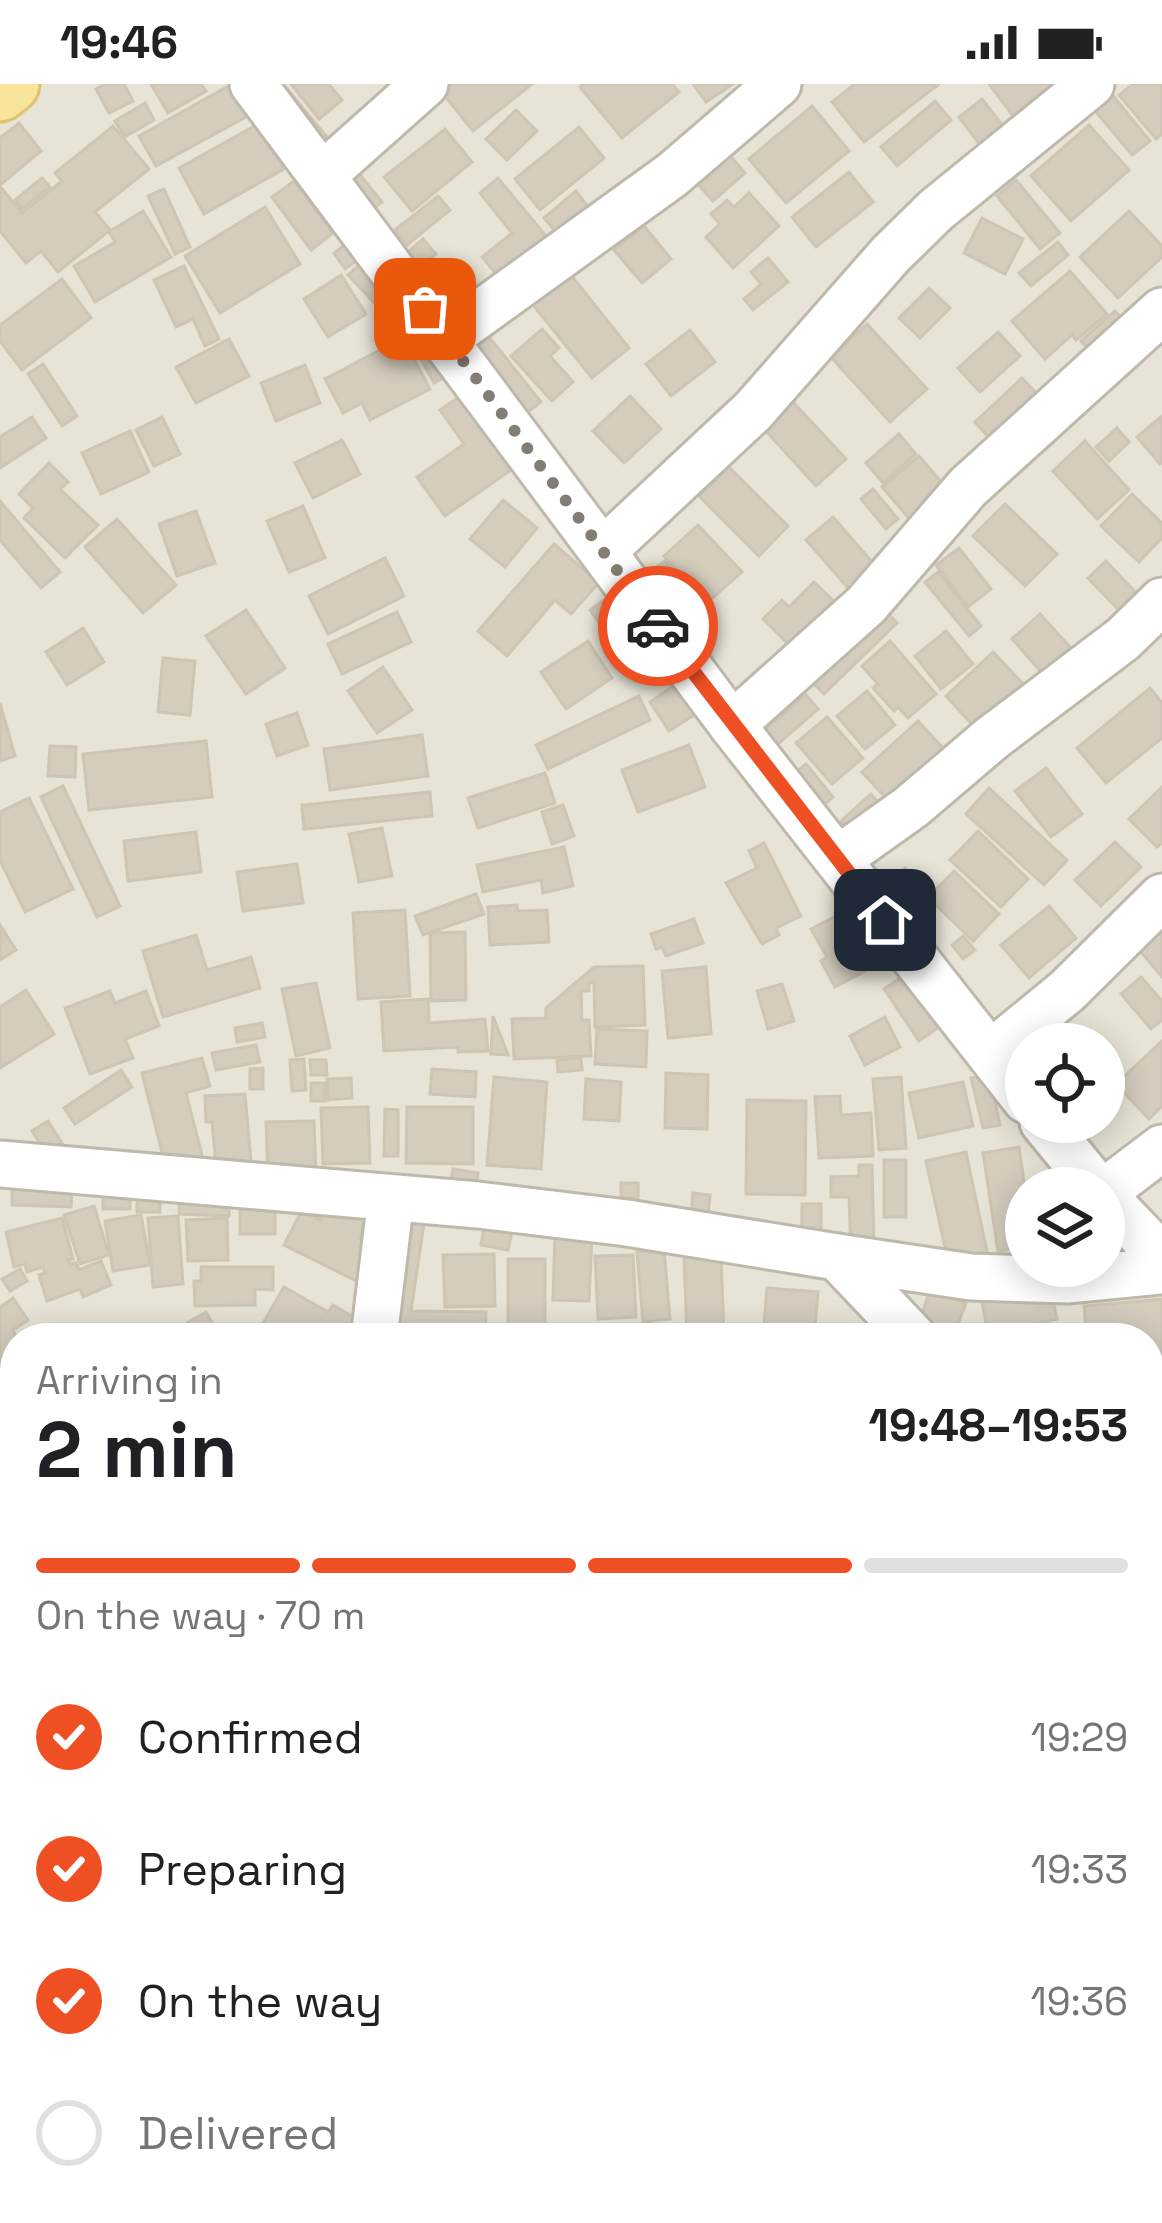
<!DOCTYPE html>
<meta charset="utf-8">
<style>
:root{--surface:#fff;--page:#f2f2f2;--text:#202124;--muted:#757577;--line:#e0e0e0;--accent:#ee5024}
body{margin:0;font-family:"Space Grotesk",sans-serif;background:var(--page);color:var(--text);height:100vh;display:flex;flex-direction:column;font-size:45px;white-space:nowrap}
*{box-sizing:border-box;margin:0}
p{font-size:39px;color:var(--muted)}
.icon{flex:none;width:66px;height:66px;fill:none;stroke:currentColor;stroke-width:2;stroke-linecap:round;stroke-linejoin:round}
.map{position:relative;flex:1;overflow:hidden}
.drawer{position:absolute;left:0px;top:1239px;width:1164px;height:900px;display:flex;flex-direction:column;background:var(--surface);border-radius:48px 48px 0 0;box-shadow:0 6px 30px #0003}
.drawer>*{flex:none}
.fabs{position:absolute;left:1005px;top:939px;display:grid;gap:24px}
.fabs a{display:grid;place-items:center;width:120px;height:120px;border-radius:50%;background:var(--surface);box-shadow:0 6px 30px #0003;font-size:60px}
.pin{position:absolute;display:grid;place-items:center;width:102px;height:102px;color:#fff;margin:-51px;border-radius:24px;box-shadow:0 6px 18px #0006}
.courier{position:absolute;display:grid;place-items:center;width:120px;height:120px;margin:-60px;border:9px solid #ee5024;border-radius:50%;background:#fff;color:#222;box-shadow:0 3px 15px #0007}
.overview em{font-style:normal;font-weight:800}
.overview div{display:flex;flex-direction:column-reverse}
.overview{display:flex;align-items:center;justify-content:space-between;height:204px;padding:0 36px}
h1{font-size:78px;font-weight:800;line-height:90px}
.bar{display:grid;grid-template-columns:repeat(4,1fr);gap:18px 12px;align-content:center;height:144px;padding:0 36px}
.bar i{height:15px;border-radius:9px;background:var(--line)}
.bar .current{background:var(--accent)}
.bar p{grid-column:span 4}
ol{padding:0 36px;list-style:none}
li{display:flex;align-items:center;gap:36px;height:132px}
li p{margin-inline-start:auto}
li .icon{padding:12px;border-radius:50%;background:var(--accent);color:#fff;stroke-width:4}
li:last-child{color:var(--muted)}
li i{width:66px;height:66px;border:6px solid var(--line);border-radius:50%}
.status{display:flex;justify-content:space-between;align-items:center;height:84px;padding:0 60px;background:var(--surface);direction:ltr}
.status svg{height:33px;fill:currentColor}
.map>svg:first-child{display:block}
.residential{fill:#e7e3d6;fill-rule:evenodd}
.building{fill:#d4cdbe;stroke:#cec5b2;stroke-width:3}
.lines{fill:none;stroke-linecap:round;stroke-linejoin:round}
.minor-casing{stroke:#beb9ab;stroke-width:51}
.major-casing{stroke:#ddc36c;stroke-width:63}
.minor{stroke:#fff;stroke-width:45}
.major{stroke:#f9e49b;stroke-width:57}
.done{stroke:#837e75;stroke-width:12;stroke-dasharray:0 21.6}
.route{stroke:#ee5024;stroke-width:15}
</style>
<div class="status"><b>19:46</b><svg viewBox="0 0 49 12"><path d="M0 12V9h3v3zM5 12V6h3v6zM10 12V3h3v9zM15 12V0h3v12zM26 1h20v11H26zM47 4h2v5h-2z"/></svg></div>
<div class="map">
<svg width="1162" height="2139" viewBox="0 0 1162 2139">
<rect width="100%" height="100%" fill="#f3f0e8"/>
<path class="residential" d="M31 0H1162V2139H0V26ZM1026 960H1104V1038H1026ZM1026 1104H1104V1182H1026ZM15 1254H1149V2124H15Z"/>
<g class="building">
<path d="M105 0H124L133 17 109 29 96 5Z"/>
<path d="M151 0H201L206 7 168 29Z"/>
<path d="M232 0 255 28 156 82 139 52Z"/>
<path d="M259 0H283L327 53 312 65Z"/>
<path d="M291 0H329L342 16 319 35Z"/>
<path d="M447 0H532L473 47 440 6Z"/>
<path d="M583 0H672L679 8 622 54 580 3Z"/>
<path d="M693 0H733L706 18Z"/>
<path d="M855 0H939L864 58 832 18Z"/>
<path d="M989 0H1054L1013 32Z"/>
<path d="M1133 0H1162V50L1156 55 1119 11Z"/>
<path d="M1110 8 1150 57 1132 71 1092 23Z"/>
<path d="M982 15 1007 47 983 65 959 33Z"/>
<path d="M935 17 951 36 897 82 881 63Z"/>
<path d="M145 19 154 36 125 53 115 37Z"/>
<path d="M812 22 849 67 786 119 749 75Z"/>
<path d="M516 26 537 47 507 76 486 55Z"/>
<path d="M19 39 41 67 0 101V54Z"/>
<path d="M258 40 284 85 204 130 179 84Z"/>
<path d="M1089 41 1129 86 1071 137 1031 92Z"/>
<path d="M113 42 149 85 95 128 110 146 58 188 41 167 26 179 0 147V102L22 129 62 97 55 89Z"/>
<path d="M579 43 604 74 540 126 515 95Z"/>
<path d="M445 45 472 78 412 127 384 93Z"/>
<path d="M727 68 745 89 713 117 694 96Z"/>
<path d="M347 75 382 118 367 130 333 88Z"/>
<path d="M849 88 873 118 816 163 792 133Z"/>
<path d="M42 94 50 103 22 125 15 116Z"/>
<path d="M498 94 546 152 498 192 482 173 512 149 480 109Z"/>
<path d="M1016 96 1060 149 1040 165 997 112Z"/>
<path d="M294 97 333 149 311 166 272 113Z"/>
<path d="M164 105 190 163 175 170 148 112Z"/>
<path d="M576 107 588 123 556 148 544 134Z"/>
<path d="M749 109 779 142 733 184 706 153 720 140 711 130 727 116 734 123Z"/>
<path d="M438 112 450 126 407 161 395 146Z"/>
<path d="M265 123 300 180 220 229 185 172Z"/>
<path d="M143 127 171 173 95 218 74 182 115 158 109 148Z"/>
<path d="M1129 127 1162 162V173L1118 214 1080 173Z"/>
<path d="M982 134 1023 155 1005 190 964 169Z"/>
<path d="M644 142 671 175 642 199 614 166Z"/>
<path d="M423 155 436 170 417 187 404 172Z"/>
<path d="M1058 158 1068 171 1031 202 1019 189Z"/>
<path d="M347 159 359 175 345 185 334 169Z"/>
<path d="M768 174 788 198 753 226 744 215 761 200 751 188Z"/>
<path d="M364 176 412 226 389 248 375 233 381 226 348 191Z"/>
<path d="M184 182 219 255 205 262 193 235 176 243 154 196Z"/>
<path d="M567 186 629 264 592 294 529 216Z"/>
<path d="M1070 187 1107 230 1076 256 1072 251 1045 275 1012 237Z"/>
<path d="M341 191 366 230 328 253 304 215Z"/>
<path d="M62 195 91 234 22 286 0 257V241Z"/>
<path d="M929 204 950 224 920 254 899 234Z"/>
<path d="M1115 227 1131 244 1096 274 1081 257Z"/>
<path d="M421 233 452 289 434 299 403 243Z"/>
<path d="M867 240 927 305 890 338 831 273Z"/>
<path d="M542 245 559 264 550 272 573 298 552 317 511 272Z"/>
<path d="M690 246 715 278 671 312 646 280Z"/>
<path d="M998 248 1020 272 980 308 958 284Z"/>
<path d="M486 249 541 318 524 331 468 262Z"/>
<path d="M403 254 430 305 370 336 362 319 343 329 325 295Z"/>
<path d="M229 255 249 292 196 319 176 283Z"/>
<path d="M43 280 77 332 62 342 28 290Z"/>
<path d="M305 281 320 319 276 337 261 299Z"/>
<path d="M1022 294 1038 311 997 363 975 338Z"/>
<path d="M462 311 514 384 445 432 417 393 464 360 440 326Z"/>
<path d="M630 312 661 345 624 379 593 347Z"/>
<path d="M793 318 846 375 816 402 764 345Z"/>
<path d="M1162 332V378L1160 380 1137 353Z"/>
<path d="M32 333 46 354 0 384V353Z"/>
<path d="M162 333 180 370 154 382 136 346Z"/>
<path d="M1117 344 1129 358 1109 377 1096 363Z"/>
<path d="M130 347 149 388 101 410 82 369Z"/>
<path d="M899 350 916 370 883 399 866 379Z"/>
<path d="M342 356 360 390 313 414 295 379Z"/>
<path d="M1085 357 1129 406 1097 435 1053 387Z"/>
<path d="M919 372 949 407 912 438 882 403Z"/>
<path d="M49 379 68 398 60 405 98 441 65 474 24 434 33 424 19 410Z"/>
<path d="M729 383 788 442 759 472 699 412Z"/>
<path d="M873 405 898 435 886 445 861 415Z"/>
<path d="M1132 410 1162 439V454L1139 478 1101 442Z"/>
<path d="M503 416 537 444 505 483 470 455Z"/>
<path d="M0 417 60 488 41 504 0 456Z"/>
<path d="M1005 420 1057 470 1025 502 973 452Z"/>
<path d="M303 422 325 474 289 488 267 437Z"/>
<path d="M196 427 215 479 177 492 159 440Z"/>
<path d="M833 433 881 488 854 511 806 456Z"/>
<path d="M117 435 176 501 143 529 85 463Z"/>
<path d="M698 441 742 488 707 519 664 472Z"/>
<path d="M554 460 599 499 571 530 555 516 507 572 478 547Z"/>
<path d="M959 464 991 505 968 523 936 481Z"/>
<path d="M385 474 404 512 328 550 309 512Z"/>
<path d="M665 477 685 502 666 517 646 491Z"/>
<path d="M1106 477 1151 525 1133 541 1088 494Z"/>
<path d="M938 488 981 542 969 552 925 498Z"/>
<path d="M814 498 847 530 803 575 763 535 782 516 789 523Z"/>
<path d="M686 506 709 535 685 553 667 521Z"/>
<path d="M614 509 653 563 629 580 590 526Z"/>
<path d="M884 525 897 539 824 610 810 596Z"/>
<path d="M246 526 285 584 246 610 206 552Z"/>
<path d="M397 528 411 558 342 590 328 560Z"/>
<path d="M1040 530 1071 564 1042 589 1012 555Z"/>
<path d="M83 544 104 578 67 601 46 568Z"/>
<path d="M946 547 973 580 941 605 915 572Z"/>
<path d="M588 557 612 594 566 625 541 588Z"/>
<path d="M890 557 936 610 908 634 898 623 894 627 873 604 878 600 862 582Z"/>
<path d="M993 568 1025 602 977 646 946 612Z"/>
<path d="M163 574 195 577 190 631 158 628Z"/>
<path d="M383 583 412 626 377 649 348 607Z"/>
<path d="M675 601 694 631 669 647 650 618Z"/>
<path d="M1150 604 1162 619V654L1106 699 1077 664Z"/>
<path d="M867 607 895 641 865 665 837 632Z"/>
<path d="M806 611 818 625 769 668 756 653Z"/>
<path d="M639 612 650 636 548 685 536 661Z"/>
<path d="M0 619 15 672 0 677Z"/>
<path d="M297 629 308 661 277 672 266 640Z"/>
<path d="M827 633 863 674 832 700 796 659Z"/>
<path d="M918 637 954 676 898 727 862 688Z"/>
<path d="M422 651 428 692 330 706 324 665Z"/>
<path d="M206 657 212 713 89 726 83 670Z"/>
<path d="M689 661 705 703 638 728 622 686Z"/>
<path d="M50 662 76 663 75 693 48 692Z"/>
<path d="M806 680 833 713 814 730 786 696Z"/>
<path d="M1046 684 1082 730 1051 753 1015 707Z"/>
<path d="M545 689 555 719 478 744 468 714Z"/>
<path d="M63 702 120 822 97 833 41 713Z"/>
<path d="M1162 703V759L1157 763 1129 735Z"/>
<path d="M989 704 1067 776 1044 801 966 730Z"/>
<path d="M430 708 432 732 304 745 302 721Z"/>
<path d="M871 710 883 724 854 751 841 737Z"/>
<path d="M29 714 73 805 25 828 0 776V728Z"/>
<path d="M563 721 574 752 552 760 542 728Z"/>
<path d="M382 744 392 792 359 798 349 750Z"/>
<path d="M978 747 1028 795 1001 823 950 776Z"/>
<path d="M196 748 201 788 128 797 124 757Z"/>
<path d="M1115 758 1141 783 1101 822 1075 796Z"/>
<path d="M764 759 801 832 776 844 779 851 762 860 726 799 757 784 749 767Z"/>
<path d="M564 763 573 802 543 809 541 796 483 808 477 781Z"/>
<path d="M297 780 303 819 243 827 237 788Z"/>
<path d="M905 784 929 812 914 825 890 797Z"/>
<path d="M954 787 999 830 973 857 928 813Z"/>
<path d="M476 810 484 830 423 851 415 832Z"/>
<path d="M517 821 518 827 547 826 549 858 490 861 488 823Z"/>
<path d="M1049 822 1076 854 1029 894 1001 861Z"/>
<path d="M850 825 880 879 835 903 821 877 827 873 811 845Z"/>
<path d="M405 826 410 912 358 915 353 829Z"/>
<path d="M694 835 703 859 666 872 662 863 656 865 651 850Z"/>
<path d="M1162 839V893L1135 861Z"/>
<path d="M0 841 16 866 0 876Z"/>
<path d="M465 848 466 916 431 917 430 849Z"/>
<path d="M196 851 207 886 251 873 260 904 163 933 143 867Z"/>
<path d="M963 852 975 866 963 875 952 861Z"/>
<path d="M643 882 645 941 595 943 594 898 589 899V907H581L582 936H589L591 972 514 975 512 935 546 934V924L594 883Z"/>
<path d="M706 883 711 950 668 954 662 887Z"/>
<path d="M903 892 939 943 919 957 884 905Z"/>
<path d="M1141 893 1162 917V936L1151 945 1121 910Z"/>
<path d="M316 899 330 964 296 972 282 905Z"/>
<path d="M782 900 794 937 768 945 757 907Z"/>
<path d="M26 906 54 950 0 984V923Z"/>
<path d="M110 907 115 919 146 907 159 942 125 955 133 974 90 990 65 924Z"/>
<path d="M428 915 429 939 485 935 488 967 458 968V963L384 967 381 918Z"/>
<path d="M493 932 508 971 491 970Z"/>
<path d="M885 933 900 963 865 981 850 952Z"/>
<path d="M262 939 265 953 237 958 235 944Z"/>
<path d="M597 945 647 947 646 983 595 980Z"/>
<path d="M1162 957V1022L1149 1035 1116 1000Z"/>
<path d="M256 961 260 978 216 986 212 969Z"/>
<path d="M202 974 210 1002 186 1009 204 1079 167 1088 142 989Z"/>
<path d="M581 974 582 986 558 988 557 976Z"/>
<path d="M304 975 306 1006 292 1007 290 976Z"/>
<path d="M310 976H326L327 991H311Z"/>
<path d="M263 984V1005H250V985Z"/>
<path d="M432 985 476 988 475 1013 430 1010Z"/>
<path d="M121 986 132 1003 75 1040 64 1024Z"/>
<path d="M666 989 708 991 707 1045 665 1044Z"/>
<path d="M989 990 1000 1041 983 1044 971 994Z"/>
<path d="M494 993 547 998 541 1085 487 1081Z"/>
<path d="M901 993 906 1064 879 1066 873 995Z"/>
<path d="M351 994 352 1014 328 1016 327 995Z"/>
<path d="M586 995 621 998 619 1037 584 1035Z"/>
<path d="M963 998 973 1042 919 1054 909 1009Z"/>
<rect x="311" y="999" width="14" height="18"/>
<path d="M245 1010 251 1077 216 1081 212 1038H206L205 1012Z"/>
<path d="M840 1012 841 1031 871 1029 873 1072 819 1074 815 1013Z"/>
<path d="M747 1016 806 1017 805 1111 746 1110Z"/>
<path d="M368 1023 370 1079 323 1080 321 1024Z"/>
<path d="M407 1023H473V1080L406 1079Z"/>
<path d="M385 1025 398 1026V1072H384Z"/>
<path d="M48 1037 62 1059 46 1069 32 1047Z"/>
<path d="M314 1037 316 1091 268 1092 266 1038Z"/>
<path d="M1019 1063 1026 1111V1163L998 1167 983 1069Z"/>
<path d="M966 1068 989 1177 950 1186 926 1077Z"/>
<rect x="884" y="1076" width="22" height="57"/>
<path d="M859 1081H872L874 1164 851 1165 849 1113H831V1093L859 1092Z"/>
<path d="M453 1085 478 1089 474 1111 449 1106Z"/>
<rect x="621" y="1099" width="17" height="15"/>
<path d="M12 1102 72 1104 71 1123 12 1121Z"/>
<rect x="137" y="1108" width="23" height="20"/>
<path d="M693 1109 710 1111 708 1133 691 1132Z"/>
<rect x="103" y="1110" width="27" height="15"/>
<path d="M180 1110 229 1112V1132L179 1130Z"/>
<path d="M275 1110V1150H240V1111Z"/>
<path d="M328 1118 367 1133 359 1154 379 1165 362 1200 284 1161 302 1126 321 1136Z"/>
<path d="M802 1120H821V1155L802 1154Z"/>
<path d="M94 1122 109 1171 80 1180 64 1131Z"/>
<path d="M141 1131 150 1181 113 1187 105 1137Z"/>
<path d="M178 1132 183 1200 153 1203 148 1134Z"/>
<path d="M486 1133 514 1139 508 1166 481 1161Z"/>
<path d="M62 1134 73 1175 68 1176 71 1180 76 1179 79 1186 101 1177 111 1201 83 1213 80 1205 47 1217 39 1191 45 1189 43 1183 27 1188 25 1180 14 1183 6 1148Z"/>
<path d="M227 1134 228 1176 188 1177 186 1136Z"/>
<path d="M398 1135 424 1139 411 1227 486 1228 485 1252H407L380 1248Z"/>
<path d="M555 1150 592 1151 589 1217 553 1216Z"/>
<path d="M664 1165 670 1235 643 1238 637 1168Z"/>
<path d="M494 1170 495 1222 445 1223 443 1171Z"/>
<path d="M633 1171 636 1233 598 1235 595 1172Z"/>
<path d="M721 1171 724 1254H687L684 1172Z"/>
<rect x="508" y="1175" width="37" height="72"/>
<path d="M201 1183H273V1206L255 1205V1221L195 1222 194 1197H201Z"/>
<path d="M20 1185 27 1197 10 1207 2 1195Z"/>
<path d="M284 1203 328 1228 333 1221 368 1242 361 1254H290L263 1239Z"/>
<path d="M767 1204 818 1208 814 1254H763Z"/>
<path d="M1050 1204 1057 1235 988 1250 982 1218Z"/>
<path d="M930 1206 966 1219 955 1248 920 1236Z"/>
<path d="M13 1214 28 1236 13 1246 17 1254 15 1275 0 1282V1223Z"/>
<path d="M1162 1215V1283L1149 1284V1254H1087L1084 1222Z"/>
<path d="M206 1228 221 1254H170L168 1250Z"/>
<path d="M1162 1313V1358L1149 1362V1317Z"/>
<path d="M15 1329V1351L0 1361V1339Z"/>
<path d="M1162 1368V1390L1149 1396V1374Z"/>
<path d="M1162 1425V1469L1149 1441V1431Z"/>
<path d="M0 1556 15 1576V1584L0 1595Z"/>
<path d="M15 1595V1670L0 1649V1606Z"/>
<path d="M0 1670 15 1692 14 1719 3 1706 0 1709Z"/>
<path d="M0 1717 15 1735V1753L0 1765Z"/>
<path d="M1149 1778 1162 1795V1833L1150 1843Z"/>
<path d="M4 1794 15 1810V1867L0 1878V1797Z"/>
<path d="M1149 1905 1159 1906 1158 1916H1162V1969L1149 1967Z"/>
<path d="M0 1957 15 1986V2029L0 2036Z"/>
<path d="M1149 1984 1162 1987 1159 2026 1149 2024Z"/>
<path d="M0 2044 15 2078V2091L0 2097Z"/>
<path d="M1160 2055 1162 2056V2103L1153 2101Z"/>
<path d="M1149 2117 1162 2120V2139H1143Z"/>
<path d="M726 2124H742L760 2139H714Z"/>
<path d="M1041 2124H1067L1064 2139H1038Z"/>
<path d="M1087 2124H1134L1131 2139H1083Z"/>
</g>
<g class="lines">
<g class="minor-casing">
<g id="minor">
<path d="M253 0 732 641 1026 1016"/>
<path d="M324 90 425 0"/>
<path d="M445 255 672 91 778 0"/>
<path d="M603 467 753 327 891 170 936 126 1091 0"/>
<path d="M732 641 866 521 968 403 1162 227"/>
<path d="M838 775 911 723 992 654 1123 555 1162 517"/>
<path d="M990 970 1067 907 1162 813"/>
<path d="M1043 1038 1097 1104"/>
<path d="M0 1080 478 1121 627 1139 837 1173 914 1254"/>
<path d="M1104 1108 1162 1064"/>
<path d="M1104 1112 1162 1173"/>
<path d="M837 1173 971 1193 1067 1196 1162 1187"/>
<path d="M374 1254 391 1114"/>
<path d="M0 1526 15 1547"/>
<path d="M1149 1558 1155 1532"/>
<path d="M0 2117 15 2116"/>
<path d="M578 2124 600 2139"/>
<path d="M1015 2139 1016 2124"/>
</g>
</g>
<g class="major-casing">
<path id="major" d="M0 8 10 0"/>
</g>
<use href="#minor" class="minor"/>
<use href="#major" class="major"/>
</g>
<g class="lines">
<path class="done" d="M425 225 658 542"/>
<path class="route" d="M658 542 885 836"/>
</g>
</svg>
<div class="fabs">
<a><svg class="icon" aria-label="locate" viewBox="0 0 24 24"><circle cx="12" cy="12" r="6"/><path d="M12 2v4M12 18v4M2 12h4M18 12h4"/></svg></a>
<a><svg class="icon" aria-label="layers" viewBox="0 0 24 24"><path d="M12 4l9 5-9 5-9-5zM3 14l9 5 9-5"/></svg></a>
</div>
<div class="pin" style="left:425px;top:225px;background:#ea580c"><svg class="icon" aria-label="bag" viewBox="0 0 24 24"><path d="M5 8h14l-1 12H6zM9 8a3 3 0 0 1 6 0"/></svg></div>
<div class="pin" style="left:885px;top:836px;background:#1f2937"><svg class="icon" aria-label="home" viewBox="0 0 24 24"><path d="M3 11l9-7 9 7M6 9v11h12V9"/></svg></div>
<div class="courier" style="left:658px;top:542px"><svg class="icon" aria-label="car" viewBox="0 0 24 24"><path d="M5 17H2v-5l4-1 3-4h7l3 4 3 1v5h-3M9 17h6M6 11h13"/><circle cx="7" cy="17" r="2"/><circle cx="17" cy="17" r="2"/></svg></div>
<section class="drawer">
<div class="overview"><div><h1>2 min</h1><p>Arriving in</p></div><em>19:48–19:53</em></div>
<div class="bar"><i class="current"></i><i class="current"></i><i class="current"></i><i></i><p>On the way · 70 m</p></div>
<ol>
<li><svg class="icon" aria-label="check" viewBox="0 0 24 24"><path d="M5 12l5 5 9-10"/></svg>Confirmed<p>19:29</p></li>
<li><svg class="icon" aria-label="check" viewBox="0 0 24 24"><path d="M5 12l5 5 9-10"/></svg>Preparing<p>19:33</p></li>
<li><svg class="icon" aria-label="check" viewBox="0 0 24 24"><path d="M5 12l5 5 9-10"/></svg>On the way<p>19:36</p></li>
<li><i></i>Delivered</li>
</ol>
</section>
</div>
